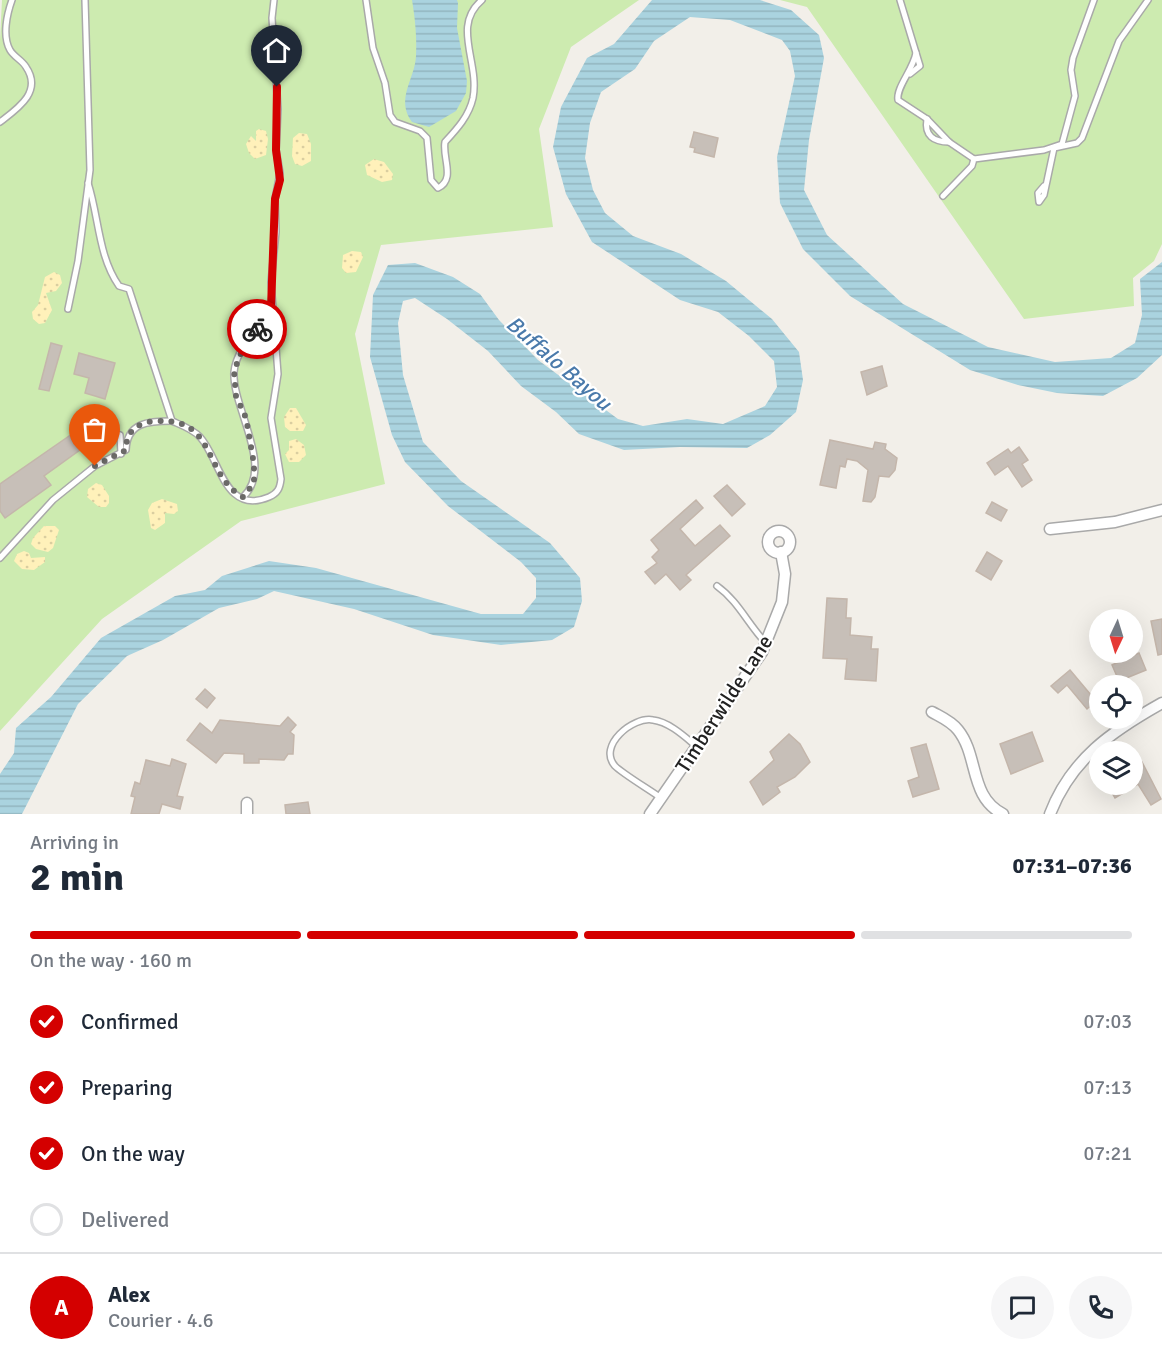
<!DOCTYPE html>
<meta charset="utf-8">
<style>
:root{--surface:#fff;--page:#f6f6f7;--text:#1f2937;--muted:#747a83;--line:#e0e1e3;--accent:#d40000}
body{margin:0;font-family:Signika,sans-serif;background:var(--page);color:var(--text);height:100vh;display:flex;flex-direction:column;font-size:22px;white-space:nowrap}
*{box-sizing:border-box;margin:0}
p{font-size:20px;color:var(--muted)}
.icon{flex:none;width:33px;height:33px;fill:none;stroke:currentColor;stroke-width:2;stroke-linecap:round;stroke-linejoin:round}
.map{position:relative;height:814px;overflow:hidden}
.side{display:flex;flex-direction:column;background:var(--surface);flex:1}
.side>*{flex:none}
.needle{width:39px;rotate:184deg}
.fabs{position:absolute;left:1089px;top:609px;display:grid;gap:12px}
.fabs a{display:grid;place-items:center;width:54px;height:54px;border-radius:50%;background:var(--surface);box-shadow:0 6px 24px #0002;font-size:30px}
.pin{position:absolute;display:grid;place-items:center;width:51px;height:51px;color:#fff;margin:-62px -26px;border-radius:50% 50% 50% 0;rotate:-45deg;box-shadow:0 0 6px #0007}
.pin .icon{rotate:45deg}
.courier{position:absolute;display:grid;place-items:center;width:60px;height:60px;margin:-30px;border:4px solid #d40000;border-radius:50%;background:#fff;color:#222;box-shadow:0 2px 8px #0007}
.headline em{font-style:normal;font-weight:800}
.headline div{display:flex;flex-direction:column-reverse}
.headline{display:flex;align-items:center;justify-content:space-between;height:102px;padding:0 30px}
h1{font-size:39px;font-weight:800;line-height:45px}
.bar{display:grid;grid-template-columns:repeat(4,1fr);gap:9px 6px;align-content:center;height:72px;padding:0 30px}
.bar i{height:8px;border-radius:4px;background:var(--line)}
.bar .current{background:var(--accent)}
.bar p{grid-column:span 4}
.line{display:flex;align-items:center;gap:15px;padding:0 30px;border-top:2px solid var(--line)}
.line div{flex:1}
.round{display:grid;place-items:center;flex:none;width:63px;height:63px;border-radius:32px;background:var(--page)}
ol{padding:0 30px;list-style:none}
li{display:flex;align-items:center;gap:18px;height:66px}
li p{margin-inline-start:auto}
li .icon{padding:6px;border-radius:50%;background:var(--accent);color:#fff;stroke-width:4}
li:last-child{color:var(--muted)}
li i{width:33px;height:33px;border:3px solid var(--line);border-radius:50%}
.map>svg:first-child{display:block}
.grass{fill:#cdebb0}
.sand{fill:url(#sand-dots)}
.water{fill:url(#water-rules)}
.building{fill:#c7bfb8;stroke:#c4b6ab;stroke-width:1.5}
.lines{fill:none;stroke-linecap:round;stroke-linejoin:round}
.service-casing{stroke:#a9a9a9;stroke-width:8}
.minor-casing{stroke:#a9a9a9;stroke-width:13}
.service{stroke:#fff;stroke-width:5}
.minor{stroke:#fff;stroke-width:10}
.done{stroke:#6b6a68;stroke-width:6;stroke-dasharray:0 10.8}
.route{stroke:#d40000;stroke-width:8}
.labels{text-anchor:middle;dominant-baseline:central;stroke-width:4.5;stroke-linejoin:round;paint-order:stroke}
.street-label{font-size:21px;fill:#222;stroke:#fff}
.water-label{font-size:22px;font-style:italic;fill:#4a7aab;stroke:#fff}
</style>
<div class="map">
<svg width="1162" height="814" viewBox="0 0 1162 814">
<defs>
<pattern id="sand-dots" width="8" height="8" patternUnits="userSpaceOnUse" patternTransform="scale(1.5)"><rect width="8" height="8" fill="#fff1ba"/><path d="M2 2h.1M6 6h.1" fill="none" stroke="#dacea0" stroke-width="1.8" stroke-linecap="round"/></pattern>
<pattern id="water-rules" width="6" height="5" patternUnits="userSpaceOnUse" patternTransform="scale(1.5)"><rect width="6" height="5" fill="#aad3df"/><path d="M0 2.5h6" fill="none" stroke="#92b5bf"/></pattern>
</defs>
<rect width="100%" height="100%" fill="#f2efe9"/>
<g class="grass">
<path d="M2 0H639L571 47 539 129 553 227 381 245 355 334 385 484 241 521 102 619 0 731V40Z"/>
<path d="M780 0H1162V244L1154 261 1133 278 1134 306 1024 319 807 7Z"/>
</g>
<g class="sand">
<path d="M259 129 266 131 268 139 266 155 255 159 249 153 246 144 251 136 256 141V131Z"/>
<path d="M299 133 307 134 311 144V161L302 166 295 164 292 156 293 138Z"/>
<path d="M374 159 384 162 393 174 392 180 382 182 367 175 365 165Z"/>
<path d="M352 251 361 252 363 257 356 272 346 273 342 268 343 255Z"/>
<path d="M54 272 60 275 62 283 56 291 46 293 52 310 45 323 39 324 33 319 32 312 38 305 45 277Z"/>
<path d="M290 408H296L306 425 303 431H290L285 427 284 417Z"/>
<path d="M296 439 304 445 306 455 299 462H289L285 454 289 450V441Z"/>
<path d="M96 483 102 485 109 496V503L106 507H99L87 497 88 489Z"/>
<path d="M162 499 177 504 178 511 174 514 165 513V523L155 530 151 528 148 510 152 503Z"/>
<path d="M44 526H55L59 530 53 548 48 552 36 549 31 544 33 538Z"/>
<path d="M24 551 29 553 31 558 45 557V562L34 570 22 569 14 561 17 554Z"/>
</g>
<g class="water">
<path d="M412 0H457L458 3 457 28 467 81 466 93 456 111 429 127 412 122C395 99 415 79 416 56 417 37 415 18 412 0Z"/>
<path d="M652 0H760L791 10 819 35 824 58 809 140 804 190 827 235 903 304 988 347 1055 362 1111 358 1135 343 1142 315 1140 279 1162 262V355L1137 378 1103 396 1057 393 1018 385 970 370 850 296 803 249 780 203 777 157 795 76 790 51 782 40 730 20 690 17 654 41 635 69 601 92 590 123 585 158 593 190 605 213 633 236 681 254 726 281 772 319 799 352 803 380 796 412 770 435 747 448 680 447 624 450 579 434 556 412 521 386 488 351 447 319 415 298 403 301 398 323 403 375 423 442 461 481 550 543 580 578 582 601 574 627 552 640 501 645 433 635 354 609 274 591 257 599 219 608 163 640 127 656 78 704 22 814H0V774L14 753 16 728 51 697 101 638 175 596 205 590 222 576 269 561 316 568 481 614H523L536 598V578L521 562 448 506 405 462 392 435 370 357 373 295 388 265 415 263 453 277 480 294 499 320 538 360 618 419 643 426 687 419 723 424 765 406 777 387 774 361 749 336 718 312 680 300 592 242 566 194 553 147 561 107 587 58 614 44Z"/>
</g>
<g class="building">
<path d="M694 132 718 138 714 157 694 152 695 148 690 147Z"/>
<path d="M51 343 62 346 49 391 39 389Z"/>
<path d="M79 353 115 363 105 399 85 393 89 378 74 374Z"/>
<path d="M882 366 887 386 867 395 861 372Z"/>
<path d="M85 425 92 435 88 438 91 442 44 476 51 485 5 518 0 511V484Z"/>
<path d="M830 440 873 449 875 442 886 444 885 449 897 458 895 470 889 477 879 476 875 497 871 502 863 501 868 470 857 461 847 459 845 467 840 466 836 488 820 485Z"/>
<path d="M1019 447 1028 460 1022 464 1032 480 1022 487 1008 466 995 475 987 463 1008 449 1011 453Z"/>
<path d="M727 485 745 504 732 516 714 496Z"/>
<path d="M696 500 703 508 680 529 695 546 720 525 730 536 686 575 691 580 680 590 666 574 655 584 645 572 657 563 652 557 659 550 651 540Z"/>
<path d="M992 502 1007 510 1001 521 986 513Z"/>
<path d="M987 552 1002 561 991 580 976 571Z"/>
<path d="M827 598 847 599 846 618H851L850 635 872 637 871 649H878L876 681 845 679 847 659 823 658Z"/>
<path d="M1162 619V654L1158 655 1151 621Z"/>
<path d="M1139 653 1146 670 1119 681 1112 665Z"/>
<path d="M1070 670 1096 701 1087 709 1067 685 1058 693 1051 686Z"/>
<path d="M205 689 215 698 207 708 196 699Z"/>
<path d="M288 717 296 725 290 732 294 735 293 754H288L284 760 259 759V763H244V754L224 753 216 763 187 740 200 723 212 733 220 720 280 726Z"/>
<path d="M1032 732 1043 761 1011 774 1000 744Z"/>
<path d="M789 734 800 744 810 762 795 777 777 787 780 792 763 805 750 782 774 760 770 752Z"/>
<path d="M926 744 939 789 913 797 908 781 919 777 911 748Z"/>
<path d="M172 759 186 764 177 796 183 797 180 809 162 804 159 814H131L135 797 131 796 135 782 140 784 146 760 170 766Z"/>
<path d="M1142 762 1161 799 1151 805 1138 784 1115 798 1107 784H1132V768Z"/>
<path d="M308 802 310 814H286L285 805Z"/>
</g>
<g class="lines">
<g class="service-casing">
<g id="service">
<path d="M366 0 373 48 385 83 390 115 395 122 420 131 427 138 431 180 438 188C456 179 442 158 445 142 457 129 469 116 473 98 480 62 451 26 482 0"/>
<path d="M900 0 920 66 910 74"/>
<path d="M916 53C913 70 896 87 898 100L927 119 949 142 974 159"/>
<path d="M927 119C924 136 934 142 949 142"/>
<path d="M0 122C17 109 43 92 26 67 22 60 14 57 10 50 2 36 7 14 12 0"/>
<path d="M88 183C99 217 98 256 119 286L129 289 172 421C181 425 193 429 200 437 220 458 224 516 269 497 278 493 280 488 281 479L271 418 278 374 271 282 276 232 275 199 280 173 276 150 278 109 272 18 274 0"/>
<path d="M1044 186 1038 193 1039 202 1044 195 1054 148 1077 143 1082 138 1119 41 1148 0"/>
<path d="M943 196 972 166 974 159 1044 150 1062 144 1075 96 1071 70 1073 58 1094 0"/>
<path d="M68 309 78 261 90 170 85 0"/>
<path d="M111 433 120 435 121 454"/>
<path d="M243 497C275 467 232 408 234 372 236 349 259 326 271 308"/>
<path d="M0 558 53 500 95 466 126 450C127 422 149 421 172 421"/>
<path d="M717 586C738 601 748 624 765 642"/>
<path d="M661 798C650 790 623 774 615 766 597 746 633 716 653 720 669 722 684 736 696 746"/>
</g>
</g>
<g class="minor-casing">
<g id="minor">
<path d="M1050 529 1115 522 1162 510"/>
<circle cx="779" cy="542" r="11"/>
<path d="M932 712C941 717 951 721 958 730 979 756 969 797 1003 814"/>
<path d="M247 814V803"/>
<path d="M650 814 762 652 782 602 785 574 781 552"/>
<path d="M1050 814C1071 759 1112 731 1162 703"/>
</g>
</g>
<use href="#service" class="service"/>
<use href="#minor" class="minor"/>
</g>
<g class="lines">
<path class="done" d="M95 466 126 450C126 438 130 429 142 424 148 421 157 421 164 421 215 421 206 478 243 497L254 483V464L246 418 236 396 234 371 241 353 257 329"/>
<path class="route" d="M257 329 271 308 275 199 280 180 276 150 277 87"/>
</g>
<g class="labels">
<g class="street-label">
<text transform="translate(724 704) rotate(-57)">Timberwilde Lane</text>
</g>
<g class="water-label">
<text transform="translate(559 363) rotate(41)">Buffalo Bayou</text>
</g>
</g>
</svg>
<div class="fabs">
<a><svg class="needle" viewBox="-14 -14 28 28"><path d="M0-13l5 13h-10z" fill="#e53935"/><path d="M0 13l5-13h-10z" fill="#747a83"/></svg></a>
<a><svg class="icon" aria-label="locate" viewBox="0 0 24 24"><circle cx="12" cy="12" r="6"/><path d="M12 2v4M12 18v4M2 12h4M18 12h4"/></svg></a>
<a><svg class="icon" aria-label="layers" viewBox="0 0 24 24"><path d="M12 4l9 5-9 5-9-5zM3 14l9 5 9-5"/></svg></a>
</div>
<div class="pin" style="left:95px;top:466px;background:#ea580c"><svg class="icon" aria-label="bag" viewBox="0 0 24 24"><path d="M5 8h14l-1 12H6zM9 8a3 3 0 0 1 6 0"/></svg></div>
<div class="pin" style="left:277px;top:87px;background:#1f2937"><svg class="icon" aria-label="home" viewBox="0 0 24 24"><path d="M3 11l9-7 9 7M6 9v11h12V9"/></svg></div>
<div class="courier" style="left:257px;top:329px"><svg class="icon" aria-label="bike" viewBox="0 0 24 24"><circle cx="6" cy="16" r="4"/><circle cx="18" cy="16" r="4"/><path d="M6 16l4-8h5l3 8M10 8l3 8H6M13 5h3"/></svg></div>
</div>
<section class="side">
<div class="headline"><div><h1>2 min</h1><p>Arriving in</p></div><em>07:31–07:36</em></div>
<div class="bar"><i class="current"></i><i class="current"></i><i class="current"></i><i></i><p>On the way · 160 m</p></div>
<ol>
<li><svg class="icon" aria-label="check" viewBox="0 0 24 24"><path d="M5 12l5 5 9-10"/></svg>Confirmed<p>07:03</p></li>
<li><svg class="icon" aria-label="check" viewBox="0 0 24 24"><path d="M5 12l5 5 9-10"/></svg>Preparing<p>07:13</p></li>
<li><svg class="icon" aria-label="check" viewBox="0 0 24 24"><path d="M5 12l5 5 9-10"/></svg>On the way<p>07:21</p></li>
<li><i></i>Delivered</li>
</ol>
<div class="line" style="height:108px"><b class="round" style="background:var(--accent);color:#fff">A</b><div><b>Alex</b><p>Courier · 4.6</p></div><a class="round"><svg class="icon" aria-label="chat" viewBox="0 0 24 24"><path d="M4 5h16v11H9l-5 4z"/></svg></a><a class="round"><svg class="icon" aria-label="phone" viewBox="0 0 24 24"><path d="M5 4h4l2 5-3 2q2 4 5 5l2-3 5 2v4C11 20 4 13 5 4z"/></svg></a></div>
</section>
